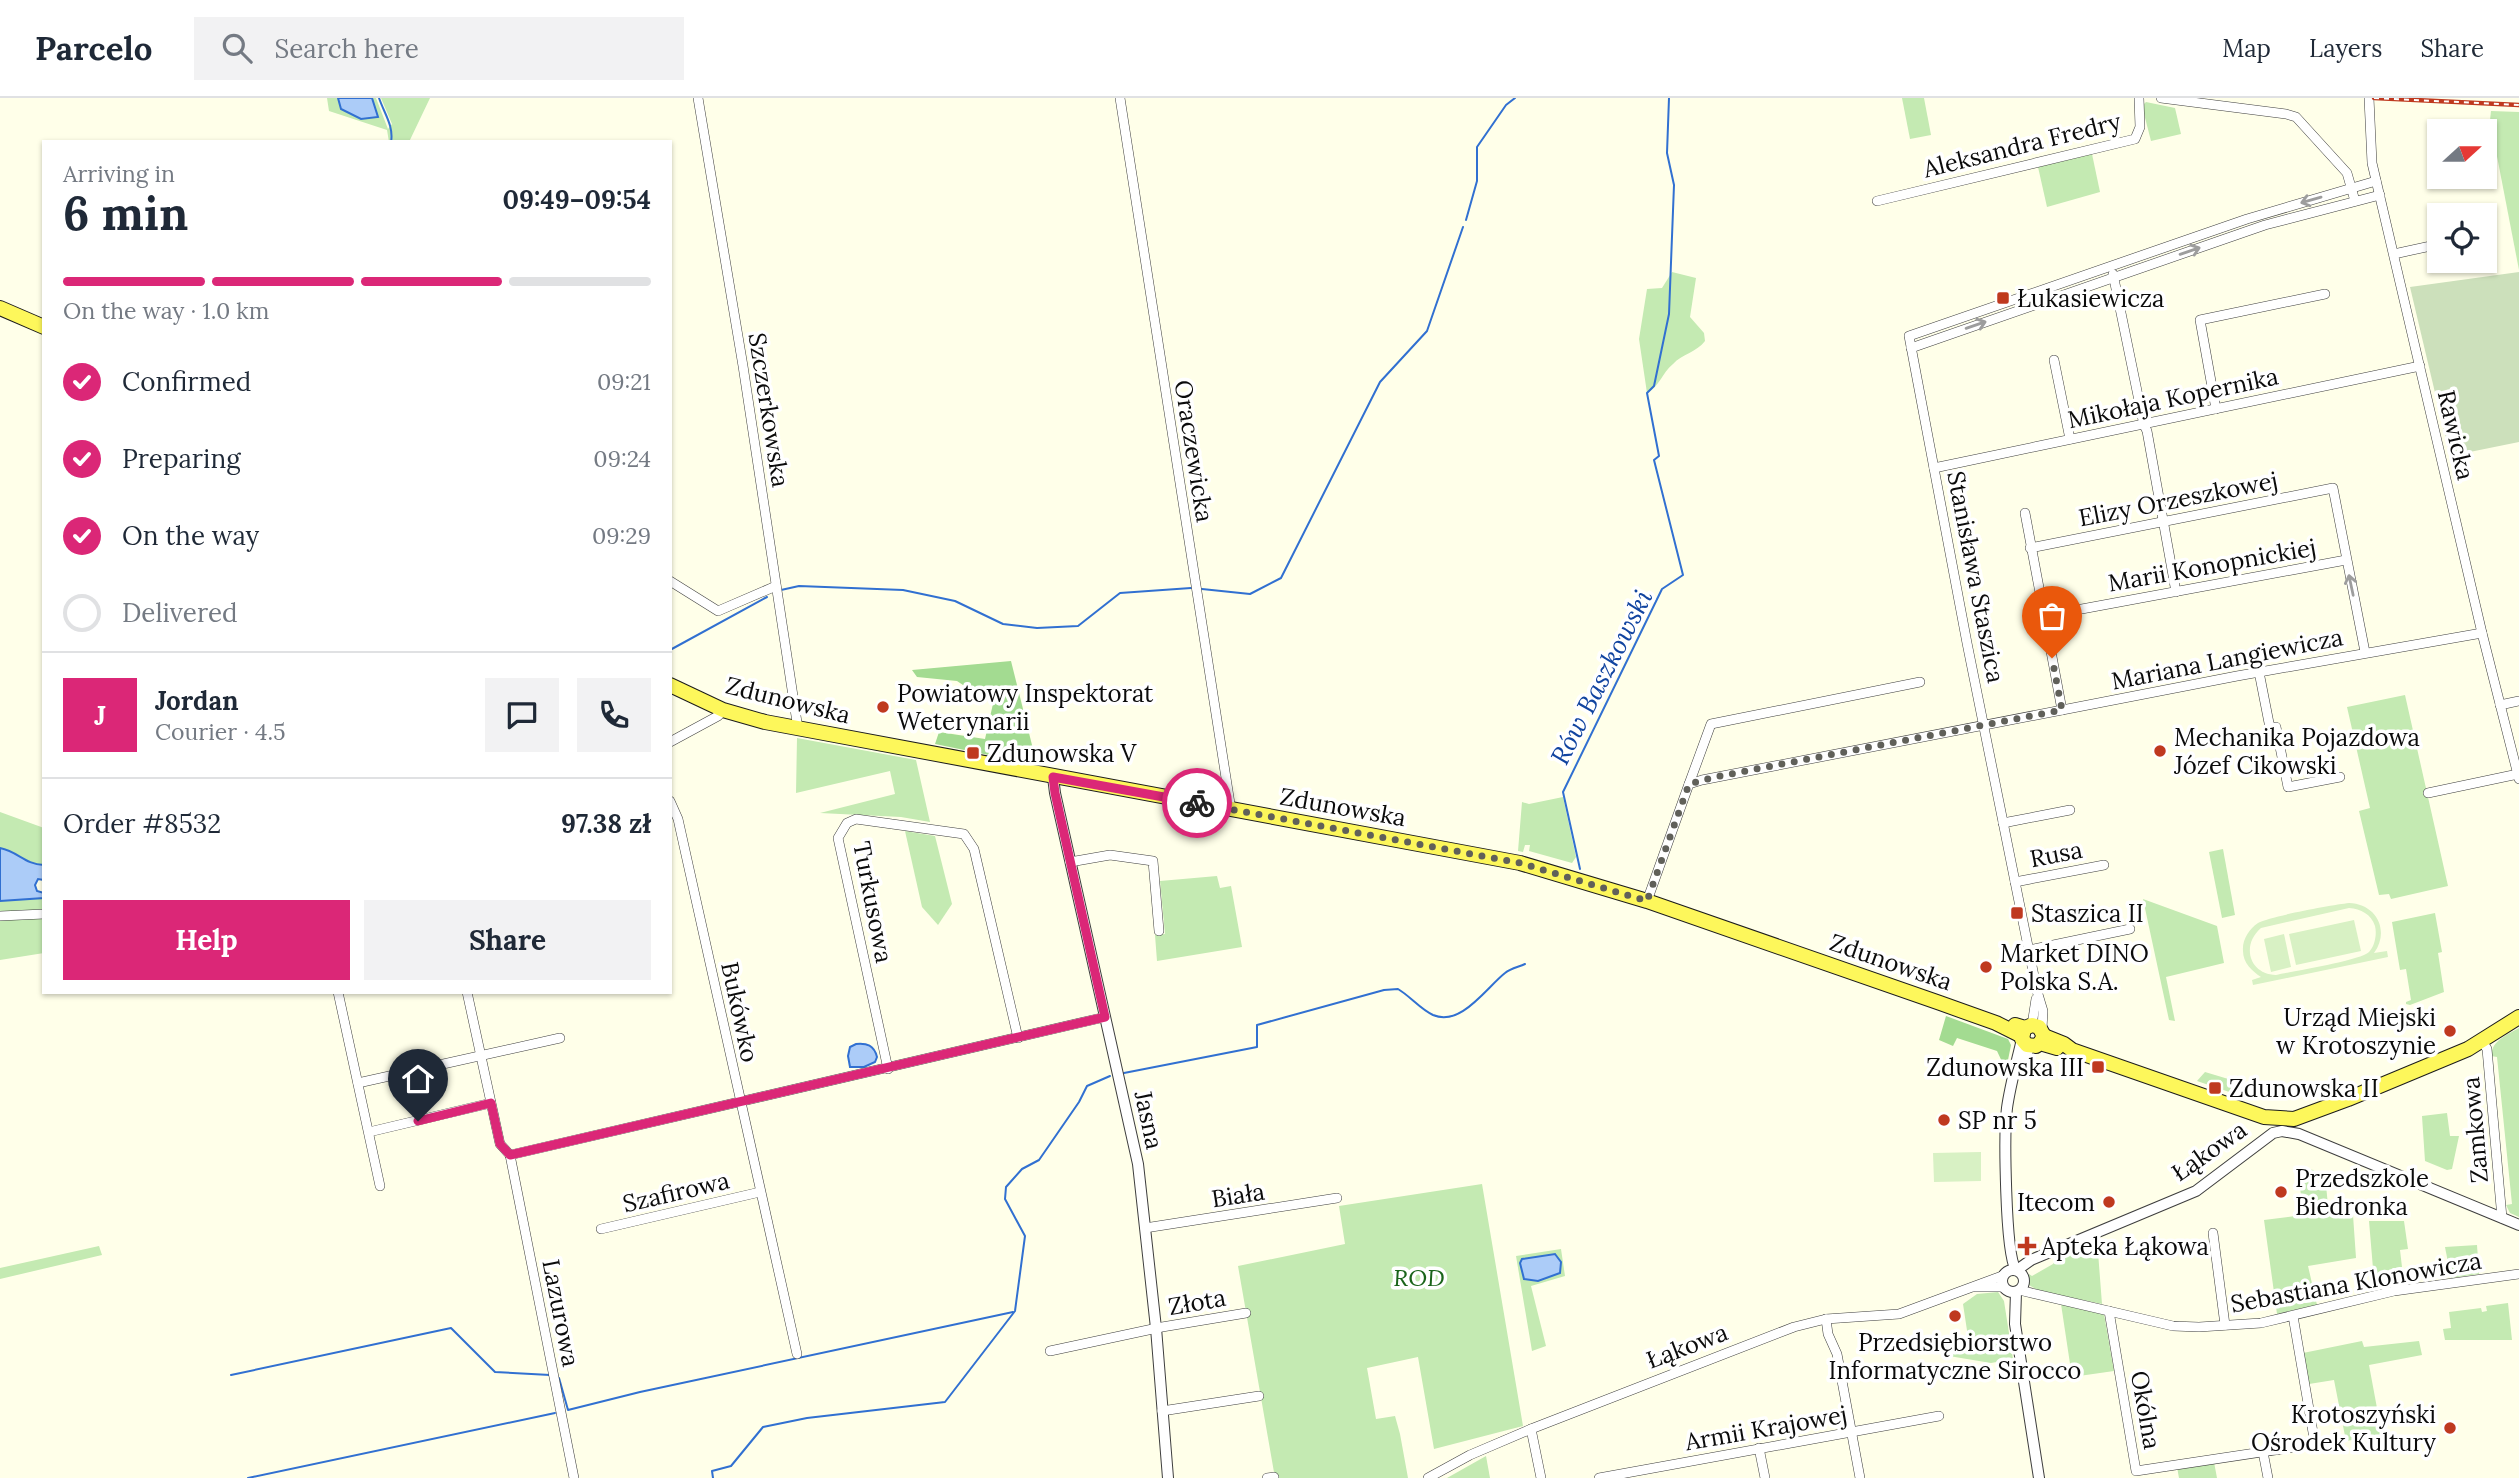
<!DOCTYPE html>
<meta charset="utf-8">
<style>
:root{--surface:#fff;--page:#f2f2f3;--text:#1f2937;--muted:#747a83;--line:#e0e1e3;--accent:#db2777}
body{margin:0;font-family:Lora,serif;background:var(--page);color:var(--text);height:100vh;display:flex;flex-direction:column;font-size:26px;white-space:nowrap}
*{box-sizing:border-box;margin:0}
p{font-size:23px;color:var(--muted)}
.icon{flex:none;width:38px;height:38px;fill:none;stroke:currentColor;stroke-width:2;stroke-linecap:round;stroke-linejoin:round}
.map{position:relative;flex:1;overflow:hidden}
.sheet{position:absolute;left:42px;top:42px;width:630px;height:854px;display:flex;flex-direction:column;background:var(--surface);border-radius:0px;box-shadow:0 2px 5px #0004}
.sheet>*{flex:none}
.needle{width:46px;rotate:69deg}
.controls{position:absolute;left:2427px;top:21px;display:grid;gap:14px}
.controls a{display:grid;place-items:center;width:70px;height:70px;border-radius:0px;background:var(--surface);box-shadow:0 2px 5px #0004;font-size:35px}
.pin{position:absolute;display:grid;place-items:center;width:60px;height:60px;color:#fff;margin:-72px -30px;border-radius:50% 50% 50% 0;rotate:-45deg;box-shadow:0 0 7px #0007}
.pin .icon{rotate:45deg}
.courier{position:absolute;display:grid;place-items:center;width:70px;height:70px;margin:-35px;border:5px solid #db2777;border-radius:50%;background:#fff;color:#222;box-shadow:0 2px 9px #0007}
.headline em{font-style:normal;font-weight:800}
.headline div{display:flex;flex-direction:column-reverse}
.headline{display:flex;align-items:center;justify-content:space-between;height:119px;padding:0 21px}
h1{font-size:46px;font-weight:800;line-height:52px}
.bar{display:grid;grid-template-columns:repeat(4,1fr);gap:10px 7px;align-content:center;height:84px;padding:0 21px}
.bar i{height:9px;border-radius:5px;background:var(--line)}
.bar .current{background:var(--accent)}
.bar p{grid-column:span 4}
.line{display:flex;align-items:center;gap:18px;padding:0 21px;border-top:2px solid var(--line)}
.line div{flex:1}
.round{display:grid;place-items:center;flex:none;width:74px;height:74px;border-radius:0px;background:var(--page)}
ol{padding:0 21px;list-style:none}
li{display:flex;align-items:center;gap:21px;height:77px}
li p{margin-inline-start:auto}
li .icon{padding:7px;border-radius:50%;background:var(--accent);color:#fff;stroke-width:4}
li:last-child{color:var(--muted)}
li i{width:38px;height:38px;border:4px solid var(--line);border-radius:50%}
.button{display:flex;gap:14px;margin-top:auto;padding:14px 21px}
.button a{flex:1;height:80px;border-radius:0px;background:var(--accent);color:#fff;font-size:28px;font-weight:800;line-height:80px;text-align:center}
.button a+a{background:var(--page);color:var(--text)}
header{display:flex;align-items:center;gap:42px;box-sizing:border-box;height:98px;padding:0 35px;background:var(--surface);border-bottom:2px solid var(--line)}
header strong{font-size:33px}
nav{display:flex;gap:38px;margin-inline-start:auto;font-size:24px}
.search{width:490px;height:63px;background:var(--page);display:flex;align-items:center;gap:18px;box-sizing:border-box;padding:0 24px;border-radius:0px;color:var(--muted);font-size:26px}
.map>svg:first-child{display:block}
.green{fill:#c4eab2}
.forest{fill:#a3db91}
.cemetery{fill:#cce0bb}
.pitch{fill:#d8f1c4;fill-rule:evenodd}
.water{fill:#acccf8;stroke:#3170d1;stroke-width:2}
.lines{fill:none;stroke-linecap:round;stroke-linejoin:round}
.stream{stroke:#3170d1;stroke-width:2}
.minor-casing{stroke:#3e3e3e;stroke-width:10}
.tertiary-casing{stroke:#3e3e3e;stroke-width:12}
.primary-casing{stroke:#1c1c1c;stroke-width:16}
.minor{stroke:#fff;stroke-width:9}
.tertiary{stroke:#fff;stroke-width:10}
.primary{stroke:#fdf75b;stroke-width:14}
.rail-casing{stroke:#bf391f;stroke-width:4.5}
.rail{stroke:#fff;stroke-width:2;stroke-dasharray:5;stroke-linecap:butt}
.oneway{stroke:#9d9d9d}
.done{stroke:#606059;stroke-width:7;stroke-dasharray:0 12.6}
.route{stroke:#db2777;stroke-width:9}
.poi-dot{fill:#bf391f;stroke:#fff;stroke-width:2.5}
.labels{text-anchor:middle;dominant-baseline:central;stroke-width:7;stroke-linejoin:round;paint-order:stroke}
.street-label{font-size:24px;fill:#0b0b0b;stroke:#fff}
.poi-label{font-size:24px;fill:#0b0b0b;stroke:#fff;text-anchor:start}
.park-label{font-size:24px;font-style:italic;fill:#1a641a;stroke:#fff}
.water-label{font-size:26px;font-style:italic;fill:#1144a0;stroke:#fff}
</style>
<header>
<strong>Parcelo</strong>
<div class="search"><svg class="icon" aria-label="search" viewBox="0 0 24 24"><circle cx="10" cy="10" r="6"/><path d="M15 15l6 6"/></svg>Search here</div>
<nav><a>Map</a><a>Layers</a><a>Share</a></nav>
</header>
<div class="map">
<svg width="2519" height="1380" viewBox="0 0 2519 1380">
<rect width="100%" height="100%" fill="#ffffe9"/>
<g class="green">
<path d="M327 0H376L388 31 392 26 381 0H430L409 44H389L387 32 329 13Z"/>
<path d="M1902 0H1924L1931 37 1910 41Z"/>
<path d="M2146 4 2175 10 2181 36 2151 43 2142 8Z"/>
<path d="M2491 13 2519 14V172L2490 22Z"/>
<path d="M2092 56 2100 94 2047 109 2038 69Z"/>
<path d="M1672 174 1696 180 1690 219 1704 235 1705 243C1697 254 1682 256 1673 266 1662 275 1660 288 1647 295L1639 241 1647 191 1662 190Z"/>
<path d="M2405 597 2448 788 2391 801 2389 796 2379 797 2359 713 2370 710 2347 609Z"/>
<path d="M797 640 916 662 930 724 901 719 820 715 895 696 890 673 796 695Z"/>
<path d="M1563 699 1576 759 1572 765 1529 753 1530 747H1525L1523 754 1518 753 1522 704 1529 706Z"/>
<path d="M0 714 44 730V767C26 766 17 754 0 750Z"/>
<path d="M905 733 935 738 952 806 938 827 922 809Z"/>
<path d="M2223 751 2235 817 2222 820 2209 754Z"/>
<path d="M1217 778 1220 790 1231 788 1242 849 1157 863 1155 837 1165 836 1160 783Z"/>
<path d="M44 800V813H0V803Z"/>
<path d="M2143 801 2217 828 2224 865 2166 879 2175 923 2169 922Z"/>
<path d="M2435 815 2442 854 2438 855 2444 894 2410 907 2406 906V904L2411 902 2406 871 2400 872 2392 824Z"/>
<path d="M44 819V855L0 862V821Z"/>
<path d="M2519 930V1119L2510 1115 2506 1107 2512 1106 2497 959 2491 958C2492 942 2507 937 2519 930Z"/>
<path d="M2205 974 2235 983 2238 977 2239 983H2242L2244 999 2197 983Z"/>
<path d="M2447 1015 2450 1038H2459L2452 1071 2447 1072 2425 1063 2422 1018Z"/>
<path d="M2298 1070 2314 1072V1087H2326L2329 1118 2353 1117 2356 1160 2308 1168 2317 1207 2277 1216 2264 1122 2303 1117Z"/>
<path d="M1482 1086 1523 1328 1434 1351 1418 1259 1367 1270 1376 1321 1395 1318 1400 1336 1408 1380H1275L1238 1168 1345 1146 1339 1108Z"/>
<path d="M2369 1123H2404L2408 1151 2400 1152 2402 1169 2393 1171 2396 1189 2375 1194Z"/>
<path d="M2097 1141 2102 1206 2039 1193 2029 1187 2027 1180 2029 1176 2032 1178 2053 1166 2061 1156Z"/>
<path d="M2477 1147 2479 1176 2451 1180 2445 1149Z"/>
<path d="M99 1148 102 1157 0 1181V1170Z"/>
<path d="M1561 1151 1565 1178 1531 1188 1546 1248 1532 1253 1516 1158Z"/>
<path d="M1998 1194 2004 1203 2013 1261 1991 1265 1943 1257 1941 1244 1968 1239 1963 1206 1977 1196Z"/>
<path d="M2508 1205 2512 1242H2445L2443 1231 2451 1230 2449 1214 2481 1210 2482 1214 2487 1213 2486 1208Z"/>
<path d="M2061 1206 2104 1216 2114 1273 2072 1279Z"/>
<path d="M2362 1243 2364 1249 2419 1243 2422 1257 2369 1267 2382 1337 2346 1343 2334 1282 2309 1286 2303 1255Z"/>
<path d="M1486 1358 1490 1380H1447Z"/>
<path d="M2214 1364 2217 1380H2179L2177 1369Z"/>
</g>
<g class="forest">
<path d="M1011 563 1037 667 935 646 939 634 985 641 995 597 978 591 972 593 957 583 917 579 912 572Z"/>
<path d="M1946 918 2008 941 2011 947 2007 967 2005 970 1997 953 1957 940 1953 948 1939 942Z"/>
</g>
<path class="cemetery" d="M2519 174V344L2450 358 2410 189Z"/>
<g class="pitch">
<path d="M2349 805C2377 806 2390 833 2374 855L2387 853 2388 859 2253 887 2252 882 2261 879C2252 873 2243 865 2243 853 2242 842 2249 831 2258 825 2271 818 2332 807 2349 805ZM2349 810C2361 811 2371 816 2375 828 2377 836 2375 848 2369 854 2359 863 2293 873 2276 877 2249 876 2241 847 2261 830Z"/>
<path d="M2354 822 2361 853 2296 867 2289 836Z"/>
<path d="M2284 836 2291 869 2271 874 2264 841Z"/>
<path d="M1981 1054V1083L1934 1084 1933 1055Z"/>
</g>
<g class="water">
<path d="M338 0H372L378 19 361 21 341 11Z"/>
<path d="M0 750C19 754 24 766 44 767V782L38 781 35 787 37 793 44 795V800L0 803Z"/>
<path d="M856 946C867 945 874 947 877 959L875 964 864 969H850L848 958 850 949Z"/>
<path d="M1555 1156 1561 1164 1560 1175 1538 1183 1524 1181 1520 1165 1522 1161Z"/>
</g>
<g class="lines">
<g class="stream">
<path d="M379 0C384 15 394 28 391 44"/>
<path d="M1466 122 1477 83V49L1506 7 1515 0"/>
<path d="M1202 491 1250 496 1281 480 1380 284 1427 233 1463 129"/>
<path d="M781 492 799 488 903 492 955 503 1003 526 1037 530 1078 528 1120 495 1191 490"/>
<path d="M670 552 767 499"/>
<path d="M1580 771 1563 694 1662 491 1683 477 1654 362 1659 358 1647 295 1654 288 1669 216 1674 87 1667 55 1669 0"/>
<path d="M1124 975 1257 949V927L1384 892 1398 891C1410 898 1420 911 1433 917 1461 929 1486 890 1505 875 1511 870 1519 869 1525 866"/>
<path d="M231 1277 451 1230 495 1274 550 1277"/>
<path d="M559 1280 568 1312 640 1294 1013 1214"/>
<path d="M248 1380 555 1315"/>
<path d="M713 1380 712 1373 731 1368 763 1329 807 1320 945 1304 1015 1213 1025 1138 1005 1101 1006 1089 1022 1071 1039 1062 1079 1004 1087 988 1110 978"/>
</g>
<g class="minor-casing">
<g id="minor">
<path d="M698 0 743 268 798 631"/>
<path d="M1120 0 1231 712"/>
<path d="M2161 0 2286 16 2296 19 2347 75 2355 103"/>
<path d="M2369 0 2372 65 2482 535 2519 681"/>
<path d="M1877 103 2135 41 2140 29 2139 0"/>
<path d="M2394 156 2440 146"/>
<path d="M2113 176 2144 327 2147 333 2176 494"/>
<path d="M1911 250 2265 127 2380 97"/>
<path d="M2054 262 2070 341"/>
<path d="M2216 311 2200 222 2325 196"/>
<path d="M1934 370 2420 268"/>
<path d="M2025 415 2062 612"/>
<path d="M2030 450 2333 390 2365 554"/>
<path d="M670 483 718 513 776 488"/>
<path d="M2044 518 2346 462"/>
<path d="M2259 574 2270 630 2276 629 2288 689 2340 679"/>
<path d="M2500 607 2519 603"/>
<path d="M670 644 718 618 723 612"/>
<path d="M1689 686 1711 626 1920 584"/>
<path d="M2428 695 2518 676"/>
<path d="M670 703 678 721 797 1256"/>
<path d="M2003 725 2070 712"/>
<path d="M1070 764 1110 757 1153 763 1159 833"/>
<path d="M2015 784 2104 767"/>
<path d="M1647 803 1689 686 1702 682 2237 578 2482 535"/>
<path d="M0 818 44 816"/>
<path d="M2029 852 2130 831"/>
<path d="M338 894 380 1088"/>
<path d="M467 894 500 1046 510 1057"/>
<path d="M2032 927 2036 901"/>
<path d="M2042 931 2043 913 2037 893 1967 545 1909 238 2247 121 2376 83"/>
<path d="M2482 943 2487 951 2502 1120"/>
<path d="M888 971 838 740 847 725 856 721 964 736 974 751 1018 940"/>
<path d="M358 985 560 940"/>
<path d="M369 1034 491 1005"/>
<path d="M510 1057 1105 919"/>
<path d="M510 1057 574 1380"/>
<path d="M1145 1130 1337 1100"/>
<path d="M601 1131 760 1094"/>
<path d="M2213 1135 2225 1227"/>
<path d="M1975 1189H2003"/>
<path d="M2019 1192 2173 1228 2199 1229 2261 1225 2394 1193 2519 1176"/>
<path d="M2109 1213 2136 1373 2315 1346 2293 1218"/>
<path d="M1826 1221 1828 1236 1837 1256 1860 1380"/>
<path d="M1050 1253 1162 1229 1246 1215"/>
<path d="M1162 1313 1259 1298"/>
<path d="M1531 1331 1541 1380"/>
<path d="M1759 1350 1765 1380"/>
<path d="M2263 1354 2268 1380"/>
<path d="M1267 1380 1274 1379"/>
<path d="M1428 1380 1470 1357 1531 1331 1794 1229 1826 1221 1899 1216 2002 1178"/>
<path d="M1599 1380 1939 1318"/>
</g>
</g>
<g class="tertiary-casing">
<g id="tertiary">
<path d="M1053 679 1055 695 1138 1066 1156 1230 1168 1380"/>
<path d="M2018 974 2030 948"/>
<circle cx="2013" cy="1183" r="11"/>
<path d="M2016 1172C2005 1156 2004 1033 2007 1010 2010 988 2017 963 2022 941"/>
<path d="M2017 1172 2031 1162 2196 1093 2273 1035 2282 1033 2299 1036 2519 1127"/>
<path d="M2016 1194 2015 1226 2039 1380"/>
</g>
</g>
<g class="primary-casing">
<g id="primary">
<path d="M0 210 44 229"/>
<path d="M670 587 723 612 765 624 1520 765 1647 803 1940 905 1996 925 2022 938"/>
<path d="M2015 927 2025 930 2032 927 2039 929 2044 938 2040 945"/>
<path d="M2024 931 2022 941 2027 947 2036 948 2040 945 2057 950"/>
<path d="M2044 938 2064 946 2072 952 2264 1019 2294 1021 2348 1001 2468 951 2519 919"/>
</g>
</g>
<use href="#minor" class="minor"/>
<use href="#tertiary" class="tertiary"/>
<use href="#primary" class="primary"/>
<g class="rail-casing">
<path id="rail" d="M2374 0 2519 7"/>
</g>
<use href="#rail" class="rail"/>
</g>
<defs><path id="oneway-shaft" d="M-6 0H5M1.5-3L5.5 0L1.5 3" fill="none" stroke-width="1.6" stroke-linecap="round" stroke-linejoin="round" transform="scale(1.75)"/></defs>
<g class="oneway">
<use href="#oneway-shaft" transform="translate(2311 102) rotate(164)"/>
<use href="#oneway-shaft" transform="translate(2190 153) rotate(-19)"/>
<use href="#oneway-shaft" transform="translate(1976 227) rotate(-19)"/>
<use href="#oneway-shaft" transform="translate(2351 487) rotate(-102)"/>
</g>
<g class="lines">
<path class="done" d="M1197 705 1520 765 1647 803 1689 686 1715 679 2062 612 2052 560"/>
<path class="route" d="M418 1023 491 1005 500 1046 510 1057 1105 919 1055 695 1053 679 1197 705"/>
</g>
<g class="poi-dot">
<rect x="1996" y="193" width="14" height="14" rx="3.5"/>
<circle cx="883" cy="609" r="7"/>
<circle cx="2160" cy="653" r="7"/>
<rect x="966" y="648" width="14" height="14" rx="3.5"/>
<rect x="2010" y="808" width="14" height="14" rx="3.5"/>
<circle cx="1986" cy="869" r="7"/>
<circle cx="2450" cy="933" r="7"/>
<rect x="2091" y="962" width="14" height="14" rx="3.5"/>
<rect x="2208" y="983" width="14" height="14" rx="3.5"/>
<circle cx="1944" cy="1022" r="7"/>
<circle cx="2281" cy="1094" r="7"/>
<circle cx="2109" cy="1104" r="7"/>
<path d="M2023.5 1137.5h7v7h7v7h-7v7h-7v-7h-7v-7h7z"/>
<circle cx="1955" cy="1218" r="7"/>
<circle cx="2450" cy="1330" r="7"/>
</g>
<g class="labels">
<g class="street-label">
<text transform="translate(2022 47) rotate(-14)">Aleksandra Fredry</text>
<text transform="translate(2173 300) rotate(-12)">Mikołaja Kopernika</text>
<text transform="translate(769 312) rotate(81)">Szczerkowska</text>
<text transform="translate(2456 337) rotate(77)">Rawicka</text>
<text transform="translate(1194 353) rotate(81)">Oraczewicka</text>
<text transform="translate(2178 401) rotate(-11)">Elizy Orzeszkowej</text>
<text transform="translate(2212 467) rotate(-10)">Marii Konopnickiej</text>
<text transform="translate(1976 479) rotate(79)">Stanisława Staszica</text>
<text transform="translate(2227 561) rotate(-11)">Mariana Langiewicza</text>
<text transform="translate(788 602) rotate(14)">Zdunowska</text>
<text transform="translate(1343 709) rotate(10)">Zdunowska</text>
<text transform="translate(2056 756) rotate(-11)">Rusa</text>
<text transform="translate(873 804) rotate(79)">Turkusowa</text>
<text transform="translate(1891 864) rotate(19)">Zdunowska</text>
<text transform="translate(740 914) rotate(78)">Bukówko</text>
<text transform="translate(1149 1022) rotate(78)">Jasna</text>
<text transform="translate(2475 1032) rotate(-95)">Zamkowa</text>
<text transform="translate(2209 1053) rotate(-35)">Łąkowa</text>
<text transform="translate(676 1094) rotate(-13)">Szafirowa</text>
<text transform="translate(1238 1097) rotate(-9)">Biała</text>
<text transform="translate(2356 1184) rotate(-10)">Sebastiana Klonowicza</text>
<text transform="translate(1197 1204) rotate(-10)">Złota</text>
<text transform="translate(561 1215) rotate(79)">Lazurowa</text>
<text transform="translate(1687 1248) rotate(-21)">Łąkowa</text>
<text transform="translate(2146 1312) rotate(80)">Okólna</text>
<text transform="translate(1766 1330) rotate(-10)">Armii Krajowej</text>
</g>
<g class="poi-label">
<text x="2017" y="200">Łukasiewicza</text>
<text x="897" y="595">Powiatowy Inspektorat<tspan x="897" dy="28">Weterynarii</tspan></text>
<text x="2174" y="639">Mechanika Pojazdowa<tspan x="2174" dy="28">Józef Cikowski</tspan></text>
<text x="987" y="655">Zdunowska V</text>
<text x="2031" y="815">Staszica II</text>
<text x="2000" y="855">Market DINO<tspan x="2000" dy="28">Polska S.A.</tspan></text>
<text x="2436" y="919" text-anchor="end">Urząd Miejski<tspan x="2436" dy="28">w Krotoszynie</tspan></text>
<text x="2084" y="969" text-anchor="end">Zdunowska III</text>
<text x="2229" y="990">Zdunowska II</text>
<text x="1958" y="1022">SP nr 5</text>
<text x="2295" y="1080">Przedszkole<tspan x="2295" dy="28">Biedronka</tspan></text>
<text x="2095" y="1104" text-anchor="end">Itecom</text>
<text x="2041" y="1148">Apteka Łąkowa</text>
<text x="1955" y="1244" text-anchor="middle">Przedsiębiorstwo<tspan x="1955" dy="28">Informatyczne Sirocco</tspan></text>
<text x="2436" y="1316" text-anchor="end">Krotoszyński<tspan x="2436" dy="28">Ośrodek Kultury</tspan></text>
</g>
<g class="park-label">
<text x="1419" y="1179">ROD</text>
</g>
<g class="water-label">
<text transform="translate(1601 579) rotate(-63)">Rów Baszkowski</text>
</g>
</g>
</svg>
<div class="controls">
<a><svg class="needle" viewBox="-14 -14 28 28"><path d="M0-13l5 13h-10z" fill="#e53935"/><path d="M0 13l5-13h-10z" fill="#747a83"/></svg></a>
<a><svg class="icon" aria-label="locate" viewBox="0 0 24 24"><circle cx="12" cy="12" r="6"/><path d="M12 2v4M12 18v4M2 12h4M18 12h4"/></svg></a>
</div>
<div class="pin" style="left:2052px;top:560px;background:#ea580c"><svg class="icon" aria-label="bag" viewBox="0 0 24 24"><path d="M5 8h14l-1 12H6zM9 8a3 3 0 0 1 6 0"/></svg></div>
<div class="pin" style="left:418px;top:1023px;background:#1f2937"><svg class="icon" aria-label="home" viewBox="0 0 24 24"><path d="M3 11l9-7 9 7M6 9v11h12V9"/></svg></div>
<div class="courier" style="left:1197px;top:705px"><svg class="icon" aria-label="bike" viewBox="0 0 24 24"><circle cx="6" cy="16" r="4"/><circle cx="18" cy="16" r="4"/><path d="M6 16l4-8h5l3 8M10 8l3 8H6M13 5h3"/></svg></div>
<section class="sheet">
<div class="headline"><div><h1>6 min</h1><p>Arriving in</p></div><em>09:49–09:54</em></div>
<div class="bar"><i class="current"></i><i class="current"></i><i class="current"></i><i></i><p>On the way · 1.0 km</p></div>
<ol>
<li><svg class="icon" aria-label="check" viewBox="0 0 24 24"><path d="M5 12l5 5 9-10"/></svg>Confirmed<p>09:21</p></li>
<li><svg class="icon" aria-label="check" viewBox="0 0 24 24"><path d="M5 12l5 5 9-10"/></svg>Preparing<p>09:24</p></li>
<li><svg class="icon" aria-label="check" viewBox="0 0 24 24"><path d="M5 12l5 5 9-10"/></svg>On the way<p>09:29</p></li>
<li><i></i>Delivered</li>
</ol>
<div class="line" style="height:126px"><b class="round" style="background:var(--accent);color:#fff">J</b><div><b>Jordan</b><p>Courier · 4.5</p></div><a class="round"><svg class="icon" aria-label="chat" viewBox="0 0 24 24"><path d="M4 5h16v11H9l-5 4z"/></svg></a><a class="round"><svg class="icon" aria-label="phone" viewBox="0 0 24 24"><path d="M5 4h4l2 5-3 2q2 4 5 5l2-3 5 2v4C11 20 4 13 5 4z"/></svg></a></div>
<div class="line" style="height:91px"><div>Order #8532</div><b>97.38 zł</b></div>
<div class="button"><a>Help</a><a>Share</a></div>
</section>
</div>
